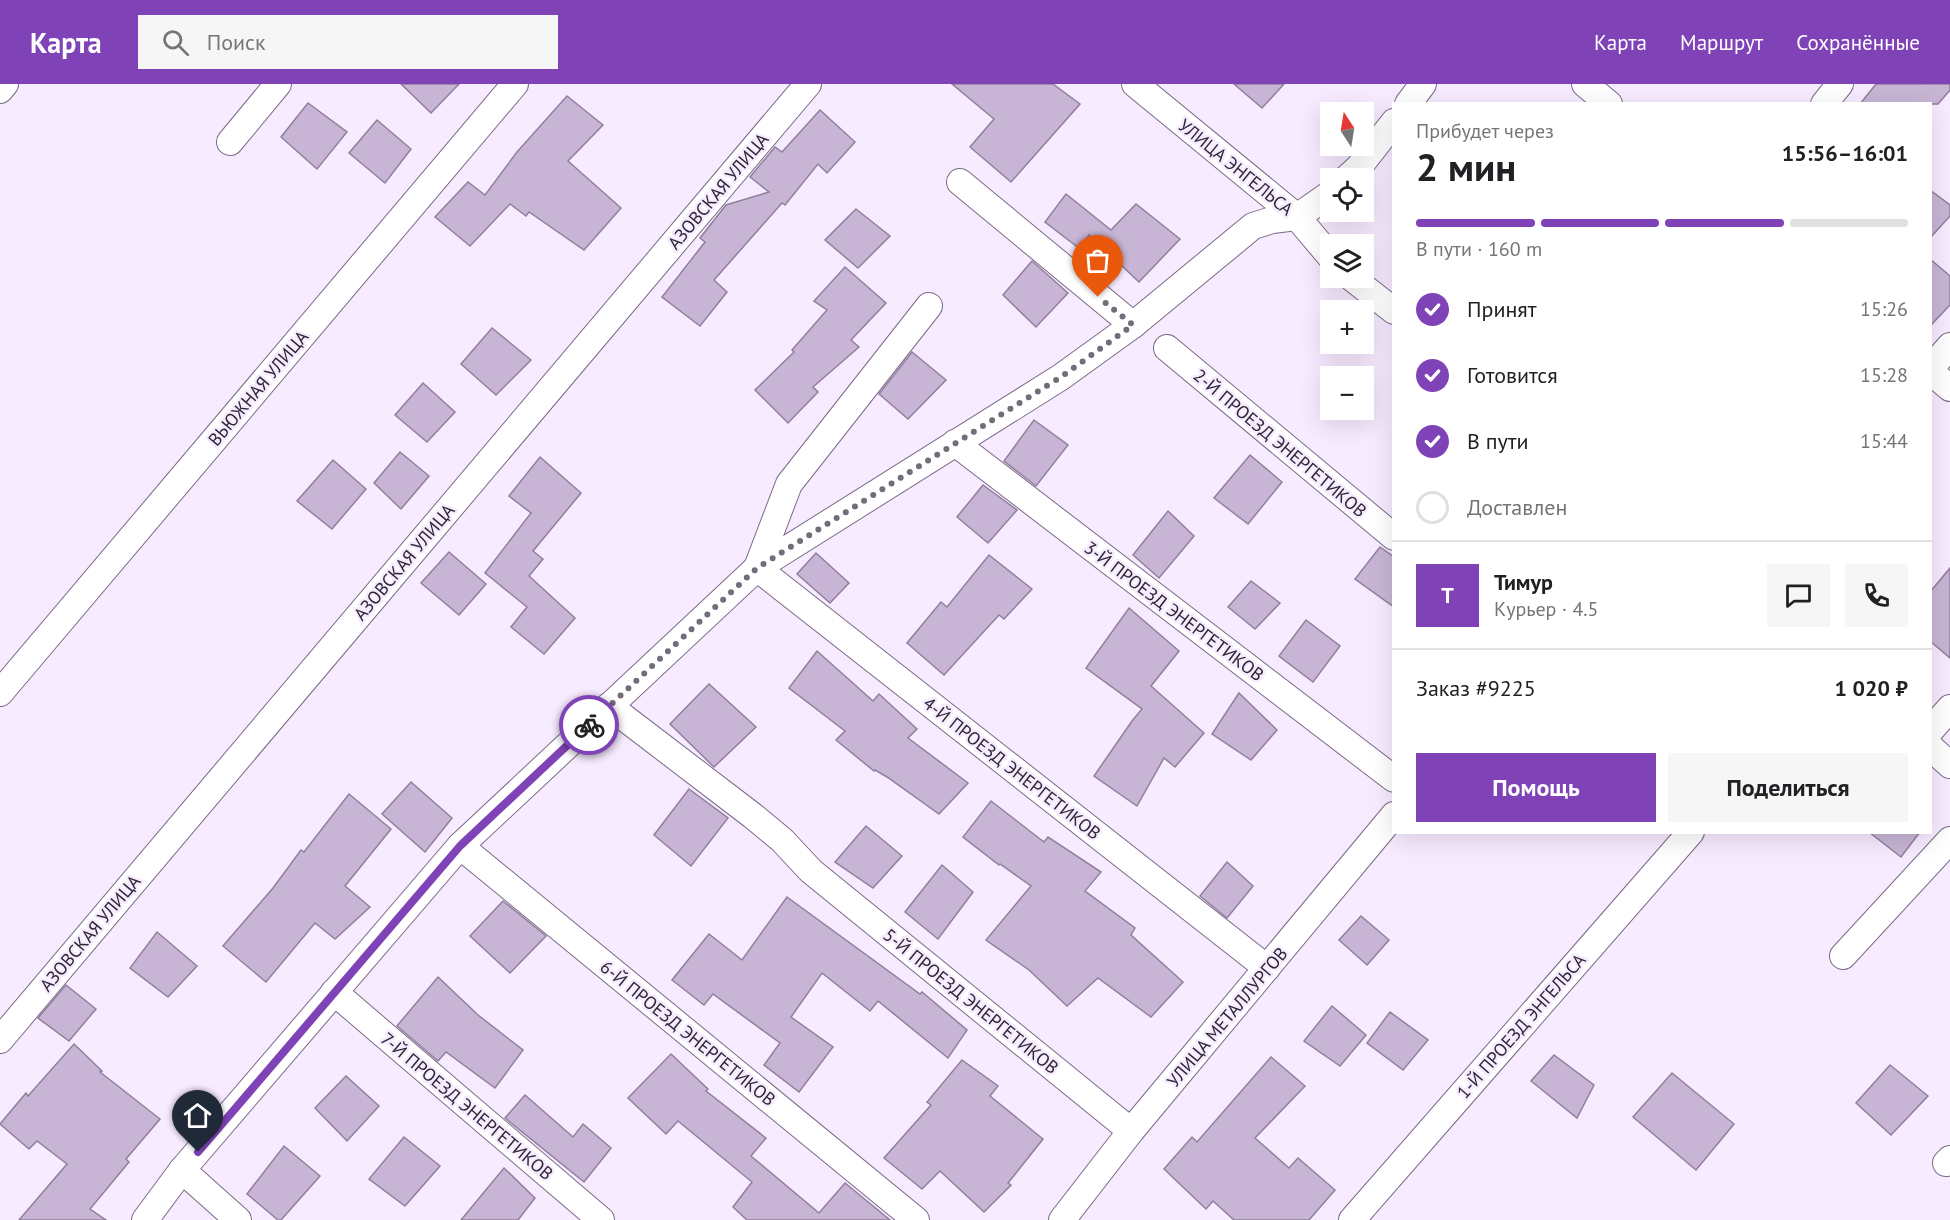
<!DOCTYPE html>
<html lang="ru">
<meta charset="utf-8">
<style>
:root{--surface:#fff;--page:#f6f6f6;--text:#202124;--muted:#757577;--line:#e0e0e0;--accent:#8042b7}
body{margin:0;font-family:"PT Sans",sans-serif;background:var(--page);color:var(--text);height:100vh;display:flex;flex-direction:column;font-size:22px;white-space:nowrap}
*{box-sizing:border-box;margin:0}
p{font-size:20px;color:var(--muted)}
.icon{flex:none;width:33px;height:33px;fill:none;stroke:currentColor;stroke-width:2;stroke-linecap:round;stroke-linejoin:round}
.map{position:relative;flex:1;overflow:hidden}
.panel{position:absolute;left:1392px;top:18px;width:540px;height:732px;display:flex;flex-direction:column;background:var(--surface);border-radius:0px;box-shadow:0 6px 24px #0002}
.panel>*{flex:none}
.needle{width:39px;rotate:348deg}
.tools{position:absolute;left:1320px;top:18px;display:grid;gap:12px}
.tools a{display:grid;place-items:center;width:54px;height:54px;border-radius:0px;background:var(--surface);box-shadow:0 6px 24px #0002;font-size:30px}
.pin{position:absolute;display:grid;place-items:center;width:51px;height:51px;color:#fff;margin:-62px -26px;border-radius:50% 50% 50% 0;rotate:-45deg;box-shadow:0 0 6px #0007}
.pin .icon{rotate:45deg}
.courier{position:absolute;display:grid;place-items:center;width:60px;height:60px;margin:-30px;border:4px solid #8042b7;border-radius:50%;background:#fff;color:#222;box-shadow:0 2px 8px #0007}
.overview em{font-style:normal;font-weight:700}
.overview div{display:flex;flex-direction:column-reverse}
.overview{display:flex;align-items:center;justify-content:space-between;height:102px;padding:0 24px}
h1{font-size:39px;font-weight:700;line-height:45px}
.bar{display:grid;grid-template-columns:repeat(4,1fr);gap:9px 6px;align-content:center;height:72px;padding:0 24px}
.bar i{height:8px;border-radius:4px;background:var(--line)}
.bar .selected{background:var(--accent)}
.bar p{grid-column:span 4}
.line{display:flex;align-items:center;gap:15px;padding:0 24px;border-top:2px solid var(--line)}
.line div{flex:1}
.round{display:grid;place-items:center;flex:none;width:63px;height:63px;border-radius:0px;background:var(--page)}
ol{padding:0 24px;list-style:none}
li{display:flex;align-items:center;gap:18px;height:66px}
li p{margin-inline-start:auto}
li .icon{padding:6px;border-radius:50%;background:var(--accent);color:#fff;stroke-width:4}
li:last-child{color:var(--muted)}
li i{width:33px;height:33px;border:3px solid var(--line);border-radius:50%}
.primary-button{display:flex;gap:12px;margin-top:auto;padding:12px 24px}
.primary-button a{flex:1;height:69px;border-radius:0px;background:var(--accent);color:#fff;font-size:24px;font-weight:700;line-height:69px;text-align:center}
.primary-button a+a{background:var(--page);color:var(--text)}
header{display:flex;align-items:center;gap:36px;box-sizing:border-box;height:84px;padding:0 30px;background:var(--accent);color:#fff}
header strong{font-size:28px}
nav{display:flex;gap:33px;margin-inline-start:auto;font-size:21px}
.search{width:420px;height:54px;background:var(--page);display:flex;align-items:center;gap:15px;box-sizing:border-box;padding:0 21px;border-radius:0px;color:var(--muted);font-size:22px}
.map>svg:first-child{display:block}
.building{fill:#c8b5d5;stroke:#917f9d;stroke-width:1.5}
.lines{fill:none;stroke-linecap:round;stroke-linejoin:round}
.minor-casing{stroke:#7b6a87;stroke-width:28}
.minor{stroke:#fff;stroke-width:26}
.done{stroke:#746c7a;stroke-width:6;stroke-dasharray:0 10.8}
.route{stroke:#8042b7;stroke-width:8}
.labels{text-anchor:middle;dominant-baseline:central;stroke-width:5;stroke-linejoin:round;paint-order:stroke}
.street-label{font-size:18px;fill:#2e2733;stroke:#f7ebff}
</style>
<header>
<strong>Карта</strong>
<div class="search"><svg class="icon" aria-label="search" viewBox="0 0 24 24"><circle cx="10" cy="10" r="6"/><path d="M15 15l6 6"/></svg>Поиск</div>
<nav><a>Карта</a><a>Маршрут</a><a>Сохранённые</a></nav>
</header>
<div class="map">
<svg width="1950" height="1136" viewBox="0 0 1950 1136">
<rect width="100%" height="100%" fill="#f7ebff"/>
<g class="building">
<path d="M401 0H459L431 29Z"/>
<path d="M952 0H1053L1080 20 1011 98 970 63 994 35Z"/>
<path d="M1234 0H1284L1262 24Z"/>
<path d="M1876 0H1950V6L1938 20H1860Z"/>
<path d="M567 12 603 41 568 77 621 124 584 166 529 128 526 132 510 120 470 162 435 133 468 98 485 111 517 68Z"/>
<path d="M308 19 347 48 317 85 281 53Z"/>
<path d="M820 26 855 58 827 89 818 80 785 121 782 119 714 196 727 208 700 242 662 213 705 158 700 154 726 121 769 108 750 93 775 63 782 68Z"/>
<path d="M377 36 411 65 385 99 349 69Z"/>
<path d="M1930 106 1950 121V132L1930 154Z"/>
<path d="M1066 110 1111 146 1136 120 1180 155 1139 198 1089 151 1080 165 1045 138Z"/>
<path d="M856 125 890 152 858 184 825 156Z"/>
<path d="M1930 175 1950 192V221L1930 242Z"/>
<path d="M1032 177 1068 209 1036 243 1003 211Z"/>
<path d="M845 183 886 219 851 256 859 263 813 303 818 308 788 339 755 306 794 268 792 266 827 226 814 217Z"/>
<path d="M492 244 531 276 496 311 461 280Z"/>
<path d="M912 268 946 296 908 335 879 310Z"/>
<path d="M423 299 455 328 427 358 395 331Z"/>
<path d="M1034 336 1068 361 1036 402 1004 377Z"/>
<path d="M400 368 429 392 401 425 374 399Z"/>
<path d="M1250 371 1282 398 1248 440 1214 414Z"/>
<path d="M540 373 581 409 533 467 543 475 529 492 575 534 544 570 511 543 527 523 485 489 531 429 509 412Z"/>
<path d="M333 376 366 405 332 445 297 417Z"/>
<path d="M983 401 1017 426 988 459 957 433Z"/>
<path d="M1168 427 1194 452 1159 494 1133 471Z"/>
<path d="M1380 463 1394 473V523L1355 495Z"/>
<path d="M449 468 486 500 459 531 421 499Z"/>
<path d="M816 469 849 499 830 519 797 490Z"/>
<path d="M989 471 1032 505 1004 535 999 531 944 591 907 559 941 518 947 523Z"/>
<path d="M1950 484V574L1930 557V508Z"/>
<path d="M1251 497 1280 519 1255 545 1228 523Z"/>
<path d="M1129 524 1179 567 1151 602 1204 649 1175 683 1164 674 1137 722 1094 692 1132 637 1142 625 1086 584Z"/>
<path d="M1306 536 1340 562 1313 598 1279 572Z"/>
<path d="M817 567 873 617 879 610 917 645 908 654 968 699 939 730 887 693 875 686 874 687 836 656 845 647 789 604Z"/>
<path d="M709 600 756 643 714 683 670 640Z"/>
<path d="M1239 609 1277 646 1251 676 1212 650Z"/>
<path d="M411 698 452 734 425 768 382 730Z"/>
<path d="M689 705 728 734 691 782 654 751Z"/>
<path d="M349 710 391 745 345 802 370 823 335 855 315 839 266 898 223 862 273 804 301 766 304 768Z"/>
<path d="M991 717 1044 758 1048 753 1101 788 1085 807 1135 844 1131 851 1183 898 1151 933 1098 894 1067 922 1029 886 986 856 1031 802 1000 780 999 781 963 753Z"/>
<path d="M866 742 902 772 873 804 835 778Z"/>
<path d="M1869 748H1920L1901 773Z"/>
<path d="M1227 778 1253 802 1227 834 1200 812Z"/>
<path d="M942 781 973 808 938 855 905 828Z"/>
<path d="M787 813 920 910 922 908 967 946 948 974 878 917 870 927 822 889 791 933 833 963 799 1008 764 981 780 959 713 910 704 921 672 896 709 850 742 876Z"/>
<path d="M503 817 546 852 510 889 470 852Z"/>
<path d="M1361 832 1389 856 1367 881 1339 856Z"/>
<path d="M157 848 197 882 168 913 130 884Z"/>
<path d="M438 893 478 931 523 966 495 1004 446 968 438 977 397 942Z"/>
<path d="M66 901 96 925 69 957 38 934Z"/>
<path d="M1332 922 1366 951 1340 982 1304 957Z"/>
<path d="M1390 928 1428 956 1403 986 1367 959Z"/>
<path d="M74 960 102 987 100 988 160 1035 126 1075 129 1078 90 1125 106 1136H19L67 1080 37 1057 29 1065 0 1040 26 1009 28 1012Z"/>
<path d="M671 970 708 1005 706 1007 766 1054 751 1072 819 1129 845 1099 890 1136H747L733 1123 752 1098 678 1037 666 1050 628 1014Z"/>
<path d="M1554 971 1594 1001 1577 1034 1531 997Z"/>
<path d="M1271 973 1305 1002 1255 1054 1289 1084 1298 1074 1335 1106 1309 1136H1234L1213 1117 1206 1125 1164 1085 1192 1053 1197 1058Z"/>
<path d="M962 976 998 1002 990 1012 1043 1055 1008 1099 1011 1101 984 1128 940 1087 922 1105 884 1074 931 1021 927 1018Z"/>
<path d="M1890 981 1928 1012 1891 1051 1856 1019Z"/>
<path d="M1672 989 1734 1040 1696 1086 1633 1033Z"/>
<path d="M346 992 379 1022 347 1057 315 1024Z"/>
<path d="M525 1011 573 1053 583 1040 611 1064 584 1098 505 1034Z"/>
<path d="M404 1053 440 1082 405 1122 369 1095Z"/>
<path d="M284 1062 320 1092 281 1136H278L247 1110Z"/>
<path d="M504 1084 535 1114 518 1136H461Z"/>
</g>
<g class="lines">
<g class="minor-casing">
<g id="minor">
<path d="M1135 0 1297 133 1330 172"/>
<path d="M1585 0 1609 20"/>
<path d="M0 6 5 0"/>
<path d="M1408 20 1423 0"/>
<path d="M1824 20 1840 0"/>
<path d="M230 58 278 0"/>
<path d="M1347 94 1359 83 1394 38"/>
<path d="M960 98 1133 241"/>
<path d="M1352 194 1394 227"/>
<path d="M929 222 789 400 757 484 1267 884"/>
<path d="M1167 264 1394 453"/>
<path d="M1930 285 1950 262"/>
<path d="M1930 287 1950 304"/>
<path d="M955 359 1394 695"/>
<path d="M0 609 515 0"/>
<path d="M609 622 753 732 782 756 811 787 1131 1047"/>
<path d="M1930 647 1950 624"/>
<path d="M1930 663 1950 681"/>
<path d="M460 762 916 1136"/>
<path d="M1843 872 1950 756"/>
<path d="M334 908 601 1136"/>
<path d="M0 956 808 0"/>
<path d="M1946 1079 1950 1075"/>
<path d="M182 1086 238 1136"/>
<path d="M145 1136 182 1086 460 762 757 484 1061 293 1133 241 1253 142 1272 136 1297 133 1330 110"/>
<path d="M1062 1136 1131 1047 1394 731"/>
<path d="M1352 1136 1691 748"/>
</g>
</g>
<use href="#minor" class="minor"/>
</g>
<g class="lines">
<path class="done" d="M589 641 757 484 1061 293 1133 241 1098 213"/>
<path class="route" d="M198 1068 460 762 589 641"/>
</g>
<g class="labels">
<g class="street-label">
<text transform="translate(1236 83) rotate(39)">УЛИЦА ЭНГЕЛЬСА</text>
<text transform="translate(718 107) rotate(-50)">АЗОВСКАЯ УЛИЦА</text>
<text transform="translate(258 304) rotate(-50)">ВЬЮЖНАЯ УЛИЦА</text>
<text transform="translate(1280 359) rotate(40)">2-Й ПРОЕЗД ЭНЕРГЕТИКОВ</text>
<text transform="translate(404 478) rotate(-50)">АЗОВСКАЯ УЛИЦА</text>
<text transform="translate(1174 527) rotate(37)">3-Й ПРОЕЗД ЭНЕРГЕТИКОВ</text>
<text transform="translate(1012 684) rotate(38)">4-Й ПРОЕЗД ЭНЕРГЕТИКОВ</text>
<text transform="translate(90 849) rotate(-50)">АЗОВСКАЯ УЛИЦА</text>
<text transform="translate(971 917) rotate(39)">5-Й ПРОЕЗД ЭНЕРГЕТИКОВ</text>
<text transform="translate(1227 933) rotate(-50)">УЛИЦА МЕТАЛЛУРГОВ</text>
<text transform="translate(1521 942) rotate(-49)">1-Й ПРОЕЗД ЭНГЕЛЬСА</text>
<text transform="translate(688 949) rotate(39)">6-Й ПРОЕЗД ЭНЕРГЕТИКОВ</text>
<text transform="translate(467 1022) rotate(40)">7-Й ПРОЕЗД ЭНЕРГЕТИКОВ</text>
</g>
</g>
</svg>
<div class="tools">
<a><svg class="needle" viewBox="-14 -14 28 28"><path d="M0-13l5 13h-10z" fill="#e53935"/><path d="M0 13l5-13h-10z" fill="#757577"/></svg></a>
<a><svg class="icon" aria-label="locate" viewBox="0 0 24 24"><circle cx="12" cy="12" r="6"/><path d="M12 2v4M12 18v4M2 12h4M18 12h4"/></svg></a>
<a><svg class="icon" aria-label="layers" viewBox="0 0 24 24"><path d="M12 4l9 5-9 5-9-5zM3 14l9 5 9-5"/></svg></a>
<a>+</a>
<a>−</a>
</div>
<div class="pin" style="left:1098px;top:213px;background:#ea580c"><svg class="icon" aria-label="bag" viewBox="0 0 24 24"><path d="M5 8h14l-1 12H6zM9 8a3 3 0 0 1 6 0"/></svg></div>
<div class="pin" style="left:198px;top:1068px;background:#1f2937"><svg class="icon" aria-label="home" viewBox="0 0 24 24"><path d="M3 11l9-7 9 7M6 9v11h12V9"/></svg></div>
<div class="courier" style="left:589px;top:641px"><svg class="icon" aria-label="bike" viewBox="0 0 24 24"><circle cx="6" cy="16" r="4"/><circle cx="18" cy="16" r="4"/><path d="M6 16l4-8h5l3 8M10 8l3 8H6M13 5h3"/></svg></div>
<section class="panel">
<div class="overview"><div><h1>2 мин</h1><p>Прибудет через</p></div><em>15:56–16:01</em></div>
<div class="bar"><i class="selected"></i><i class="selected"></i><i class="selected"></i><i></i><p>В пути · 160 m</p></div>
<ol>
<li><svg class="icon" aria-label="check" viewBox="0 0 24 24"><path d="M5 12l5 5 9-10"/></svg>Принят<p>15:26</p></li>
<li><svg class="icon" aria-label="check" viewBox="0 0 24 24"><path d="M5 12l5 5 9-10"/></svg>Готовится<p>15:28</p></li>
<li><svg class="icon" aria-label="check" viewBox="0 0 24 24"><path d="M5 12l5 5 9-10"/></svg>В пути<p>15:44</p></li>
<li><i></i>Доставлен</li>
</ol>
<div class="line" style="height:108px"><b class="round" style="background:var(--accent);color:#fff">Т</b><div><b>Тимур</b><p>Курьер · 4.5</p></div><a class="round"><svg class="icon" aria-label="chat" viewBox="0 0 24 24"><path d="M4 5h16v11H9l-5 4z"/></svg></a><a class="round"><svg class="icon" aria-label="phone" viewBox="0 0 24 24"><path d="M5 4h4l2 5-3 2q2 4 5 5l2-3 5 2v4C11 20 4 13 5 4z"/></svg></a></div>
<div class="line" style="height:78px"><div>Заказ #9225</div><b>1 020 ₽</b></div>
<div class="primary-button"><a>Помощь</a><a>Поделиться</a></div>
</section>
</div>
